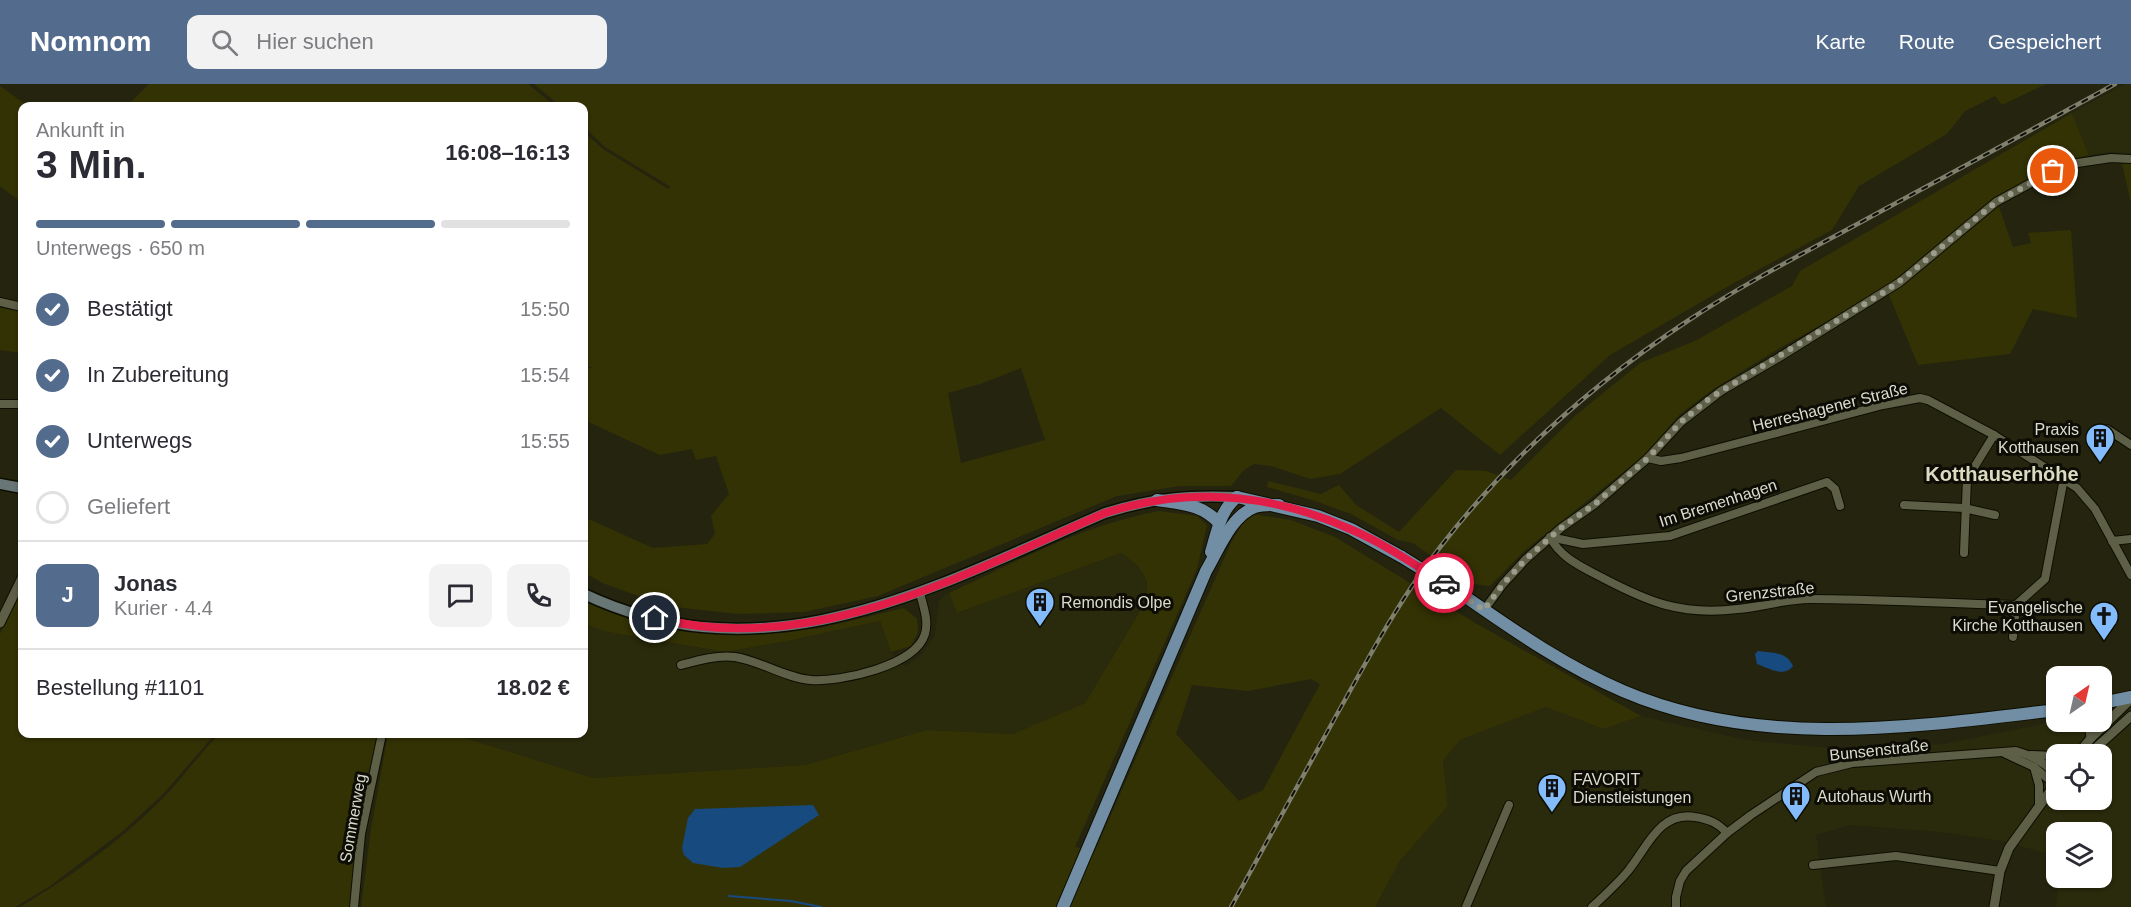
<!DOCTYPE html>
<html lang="de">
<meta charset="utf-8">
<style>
:root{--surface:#fff;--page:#f2f2f3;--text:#2b2b33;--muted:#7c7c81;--line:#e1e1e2;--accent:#536c8d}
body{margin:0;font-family:Arial,sans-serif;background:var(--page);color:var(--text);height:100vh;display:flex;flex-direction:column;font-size:22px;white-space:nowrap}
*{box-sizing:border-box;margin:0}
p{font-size:20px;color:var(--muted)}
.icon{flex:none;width:33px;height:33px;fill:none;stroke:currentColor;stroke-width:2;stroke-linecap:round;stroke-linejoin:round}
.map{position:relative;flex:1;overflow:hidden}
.side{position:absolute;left:18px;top:18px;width:570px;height:636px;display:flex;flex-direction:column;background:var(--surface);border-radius:12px;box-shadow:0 2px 4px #0004}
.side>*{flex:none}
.needle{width:39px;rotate:34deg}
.buttons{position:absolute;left:2046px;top:582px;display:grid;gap:12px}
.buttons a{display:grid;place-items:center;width:66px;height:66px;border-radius:12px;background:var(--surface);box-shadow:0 2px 4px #0004;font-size:30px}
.pin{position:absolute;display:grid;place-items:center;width:51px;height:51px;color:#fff;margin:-26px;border:3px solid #fff;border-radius:50%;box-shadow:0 2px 6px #0007}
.courier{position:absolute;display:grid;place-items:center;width:60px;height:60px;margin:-30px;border:4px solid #e11d48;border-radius:50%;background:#fff;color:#222;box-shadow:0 2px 8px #0007}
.overview em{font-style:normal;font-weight:600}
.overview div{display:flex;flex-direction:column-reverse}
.overview{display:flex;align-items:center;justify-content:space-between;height:102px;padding:0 18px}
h1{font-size:39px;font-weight:600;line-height:45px}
.bar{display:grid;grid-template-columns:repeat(4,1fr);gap:9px 6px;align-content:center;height:72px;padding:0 18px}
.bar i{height:8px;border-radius:4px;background:var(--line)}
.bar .selected{background:var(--accent)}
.bar p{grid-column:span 4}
.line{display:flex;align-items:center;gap:15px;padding:0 18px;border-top:2px solid var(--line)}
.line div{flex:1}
.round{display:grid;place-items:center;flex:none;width:63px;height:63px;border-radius:12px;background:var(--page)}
ol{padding:0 18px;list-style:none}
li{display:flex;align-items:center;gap:18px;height:66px}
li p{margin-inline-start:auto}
li .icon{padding:6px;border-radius:50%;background:var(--accent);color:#fff;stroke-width:4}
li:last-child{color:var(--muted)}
li i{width:33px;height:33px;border:3px solid var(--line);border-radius:50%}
header{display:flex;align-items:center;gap:36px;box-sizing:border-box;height:84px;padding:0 30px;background:var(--accent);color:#fff}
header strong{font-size:28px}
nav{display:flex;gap:33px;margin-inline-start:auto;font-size:21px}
.search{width:420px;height:54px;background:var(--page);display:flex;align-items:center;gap:15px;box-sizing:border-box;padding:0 21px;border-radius:12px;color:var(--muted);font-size:22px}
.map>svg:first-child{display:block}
.built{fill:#2a2a0c;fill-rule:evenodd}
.green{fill:#333205;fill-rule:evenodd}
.water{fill:#174a7e}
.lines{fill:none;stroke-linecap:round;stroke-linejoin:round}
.stream{stroke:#174a7e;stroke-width:2}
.minor-casing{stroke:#0e0e00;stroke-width:10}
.tertiary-casing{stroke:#0e0e00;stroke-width:11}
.secondary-casing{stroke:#0e0e00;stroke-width:13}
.primary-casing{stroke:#0e0e00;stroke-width:14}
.minor{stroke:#5e5f47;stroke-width:8}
.tertiary{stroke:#5e5f47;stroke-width:9}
.secondary{stroke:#687676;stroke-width:10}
.primary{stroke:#718ea4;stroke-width:12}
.rail-casing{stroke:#7e7f6d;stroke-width:4.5}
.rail{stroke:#0d0d05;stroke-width:2;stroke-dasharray:7;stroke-linecap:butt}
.primary-bridge-casing{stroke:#0e0e00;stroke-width:14;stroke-linecap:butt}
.primary-bridge{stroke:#718ea4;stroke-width:12}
.done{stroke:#9b9c8c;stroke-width:6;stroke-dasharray:0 10.8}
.route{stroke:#e11d48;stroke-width:8}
.labels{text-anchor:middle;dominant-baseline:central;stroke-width:6;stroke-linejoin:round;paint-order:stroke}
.street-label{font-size:16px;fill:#dbdccf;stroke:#0d0d05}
.poi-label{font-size:16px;fill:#dbdccf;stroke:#0d0d05;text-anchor:start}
.quarter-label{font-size:20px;font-weight:bold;fill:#dadbc0;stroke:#0d0d05}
</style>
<header>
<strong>Nomnom</strong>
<div class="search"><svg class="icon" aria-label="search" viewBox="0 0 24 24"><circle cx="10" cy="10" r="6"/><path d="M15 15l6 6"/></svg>Hier suchen</div>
<nav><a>Karte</a><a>Route</a><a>Gespeichert</a></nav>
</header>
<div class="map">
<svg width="2131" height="823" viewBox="0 0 2131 823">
<rect width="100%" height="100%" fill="#25250f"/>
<g class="built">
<path d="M2125 0H2131V70L2112 68 2089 71 2072 29Z"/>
<path d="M1121 469 1138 482 1147 497 1146 516 1085 619 1013 650 927 646 805 681 593 694 453 650H584V540L608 548 726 568 792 556 880 537 891 568 905 583 921 571 935 551 939 516 949 509 957 529Z"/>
<path d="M2131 622V823H2056L2059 794H2102V748H2056V772L2002 757 1940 748 1850 741 1816 751 1826 823H1375L1400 777 1448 722 1443 677 1460 656 1546 623 1603 645 1641 632 1746 656 1829 664 1944 660 2056 637 2102 638V628ZM2056 670H2102V716H2056Z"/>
</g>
<g class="green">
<path d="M149 0H528L555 22H127Z"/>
<path d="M534 0H2046L2002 21 1995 12 1965 27 1947 50 1859 102 1832 146 1732 200 1610 271 1500 371 1441 324 1340 390 1310 395 1271 382 1254 380 1244 386 1231 402H1180L1117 412 878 512 804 528 738 530 666 522 605 500 584 489V433L653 464 707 460 715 450 711 432 729 410 716 372 696 376 692 365 660 371 584 336V284H593L584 281V48L603 65 668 105 671 103 605 63 584 43V22H560ZM1021 284 1045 356 961 379 948 309 980 300Z"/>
<path d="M0 2 28 22H22V119L0 102Z"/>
<path d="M2072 29 2089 71 2050 81 1996 114 2013 163 2031 159 2028 149 2071 146 2077 234 2033 225 2010 270 1918 281 1886 204 1778 265 1712 306 1680 330 1646 370 1524 467 1490 502 1471 500 1413 459 1398 456 1351 430 1312 416 1267 403 1268 397 1321 410 1339 401 1356 421 1399 448 1456 386 1486 387 1511 396 1576 331 1640 279 1695 257 1792 202 1800 187Z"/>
<path d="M2122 80H2131V119Z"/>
<path d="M0 223 22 227V269L0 266Z"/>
<path d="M1159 427 1197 432 1207 441 1197 485 1075 763 1095 767 1231 459 1245 435 1253 430 1291 436 1335 453 1477 540 1641 632 1603 645 1546 623 1460 656 1443 677 1448 722 1400 777 1375 823H361L371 745 388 650H453L593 694 805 681 927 646 1013 650 1085 619 1146 517 1147 497 1138 482 1121 469 957 529 949 509C1017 477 1084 441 1159 427ZM1311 595 1320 600 1263 706 1239 717 1176 650 1192 601 1248 607Z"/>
<path d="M22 502V650H215L164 709 123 747 50 802 15 823H0V550Z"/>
<path d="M584 515 668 543 738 550 820 544 904 524 917 535 918 548 911 562 891 568 880 537 792 556 726 568 608 548 584 540Z"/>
<path d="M219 650H379L352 823H20C69 794 126 753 165 712 184 692 200 670 219 650Z"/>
</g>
<g class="water">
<path d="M1758 567C1772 569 1786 567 1793 582 1783 594 1769 584 1757 580L1755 570Z"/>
<path d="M813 721 819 731 740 783 723 784 693 779 684 771 682 764 688 734 695 725Z"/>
</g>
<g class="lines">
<path class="stream" d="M729 812 791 817 821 823"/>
<g class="minor-casing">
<g id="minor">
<path d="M0 218 22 223"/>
<path d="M0 320H22"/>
<path d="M2107 345 2131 361"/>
<path d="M1648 374 1661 377 1681 374 1883 321 1920 314 1928 316 1994 351 2077 404 2095 425 2131 491"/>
<path d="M1904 421 1964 424 1995 431"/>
<path d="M1550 453C1560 473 1580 482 1599 492 1648 518 1681 532 1738 525 1762 523 1786 515 1810 515 1879 515 1947 520 2016 521"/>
<path d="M1550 453 1583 460 1670 452 1827 398 1835 405 1840 422"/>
<path d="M2112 457 2131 455"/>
<path d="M1964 469 1967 395 1994 351"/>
<path d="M1484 526 1503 500 1526 475 1561 444 1595 420 1648 374 1681 338 1721 307 1778 274 1900 198 1996 118 2064 81 2111 74 2131 75"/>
<path d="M2013 553 2016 521 2045 495 2064 394"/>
<path d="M681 581C699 576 716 571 735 573 761 577 785 594 811 596 841 598 915 582 925 550 929 536 923 522 920 509"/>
<path d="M2004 669 2034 683 2047 694 2056 697"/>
<path d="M2069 670 2081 666"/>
<path d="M2031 671 2056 672"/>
<path d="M2034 683 2039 701V721"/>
<path d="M1813 781 1896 772 2000 787"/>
<path d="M354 823 361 750 382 650"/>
<path d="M1466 823 1509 721"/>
<path d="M1592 823C1604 812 1617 800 1628 787 1647 764 1659 727 1695 733 1709 735 1718 739 1727 749"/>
<path d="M1676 823V813L1680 797 1686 787 1727 749 1751 731 1816 688 1852 679 2016 667C2030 671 2050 680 2056 694"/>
</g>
</g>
<g class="tertiary-casing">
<g id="tertiary">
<path d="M0 539 22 494"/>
<path d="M2089 638 2091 654"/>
<path d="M2078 670 2091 654 2131 615"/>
<path d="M2089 670 2131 632"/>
<path d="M1994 823 2000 787 2009 764 2056 699"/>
</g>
</g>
<g class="secondary-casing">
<g id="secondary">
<path d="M0 400 22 404"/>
<path d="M584 510C768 597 936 502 1105 429 1153 414 1187 411 1237 413"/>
</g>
</g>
<g class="primary-casing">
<g id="primary">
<path d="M1237 413 1318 432 1351 445 1402 473"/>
<path d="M1157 416C1182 420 1202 420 1219 439"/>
<path d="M1211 468C1217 449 1220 426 1237 413"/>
<path d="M1460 509C1512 545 1564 582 1623 607 1760 666 1913 643 2056 626"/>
<path d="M2102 619 2131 613"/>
<path d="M1063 823 1206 487C1219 465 1231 432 1255 423 1263 420 1271 421 1279 421"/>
</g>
</g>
<use href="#minor" class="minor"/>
<use href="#tertiary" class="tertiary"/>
<use href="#secondary" class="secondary"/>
<use href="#primary" class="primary"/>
<g class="rail-casing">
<path id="rail" d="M1231 823C1266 759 1301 695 1336 632 1369 573 1400 514 1441 462 1510 373 1595 298 1689 236 1748 197 1812 165 1874 131 1954 88 2035 44 2115 0"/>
</g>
<use href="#rail" class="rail"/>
<g class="primary-bridge-casing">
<path id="primary-bridge" d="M1402 473 1460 509"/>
</g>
<use href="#primary-bridge" class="primary-bridge"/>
</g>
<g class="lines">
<path class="done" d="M1444 499 1484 526 1503 500 1526 475 1561 444 1595 420 1648 374 1681 338 1710 314 1886 207 1909 190 1996 118 2053 87"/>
<path class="route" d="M655 534C814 574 964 490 1105 429 1189 402 1270 409 1350 445 1383 459 1414 480 1444 499"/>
</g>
<defs>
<g id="building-pin" transform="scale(1.5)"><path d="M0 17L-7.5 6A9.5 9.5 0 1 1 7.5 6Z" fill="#84bcfb" stroke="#0d0d05"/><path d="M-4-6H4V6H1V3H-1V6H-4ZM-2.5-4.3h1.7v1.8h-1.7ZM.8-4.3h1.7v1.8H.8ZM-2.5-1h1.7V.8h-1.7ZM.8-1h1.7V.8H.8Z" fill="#111"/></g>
<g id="church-pin" transform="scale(1.5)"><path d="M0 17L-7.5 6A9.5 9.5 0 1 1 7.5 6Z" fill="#84bcfb" stroke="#0d0d05"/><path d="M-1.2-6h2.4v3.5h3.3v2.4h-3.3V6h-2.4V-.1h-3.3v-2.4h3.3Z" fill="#111"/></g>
</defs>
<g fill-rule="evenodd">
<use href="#building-pin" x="2100" y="354"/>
<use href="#building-pin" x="1040" y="518"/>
<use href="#church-pin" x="2104" y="532"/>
<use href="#building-pin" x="1552" y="704"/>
<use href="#building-pin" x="1796" y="712"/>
</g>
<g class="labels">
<g class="street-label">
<text transform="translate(1830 323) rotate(-14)">Herreshagener Straße</text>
<text transform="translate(1718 419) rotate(-18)">Im Bremenhagen</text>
<text transform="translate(1770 508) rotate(-6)">Grenzstraße</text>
<text transform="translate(1879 666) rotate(-6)">Bunsenstraße</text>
<text transform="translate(353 734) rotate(-80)">Sommerweg</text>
</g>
<g class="poi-label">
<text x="2079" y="345" text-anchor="end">Praxis<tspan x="2079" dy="18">Kotthausen</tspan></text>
<text x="1061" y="518">Remondis Olpe</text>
<text x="2083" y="523" text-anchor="end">Evangelische<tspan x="2083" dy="18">Kirche Kotthausen</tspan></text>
<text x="1573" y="695">FAVORIT<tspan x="1573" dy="18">Dienstleistungen</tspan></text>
<text x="1817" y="712">Autohaus Wurth</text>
</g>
<g class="quarter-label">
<text x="2002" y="390">Kotthauserhöhe</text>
</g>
</g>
</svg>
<div class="buttons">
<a><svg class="needle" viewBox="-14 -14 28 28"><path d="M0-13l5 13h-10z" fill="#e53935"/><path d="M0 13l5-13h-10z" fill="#7c7c81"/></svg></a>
<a><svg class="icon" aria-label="locate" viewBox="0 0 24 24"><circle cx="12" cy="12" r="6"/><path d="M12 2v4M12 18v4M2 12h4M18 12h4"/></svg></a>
<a><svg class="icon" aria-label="layers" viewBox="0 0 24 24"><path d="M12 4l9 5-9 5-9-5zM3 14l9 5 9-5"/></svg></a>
</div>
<div class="pin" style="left:2053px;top:87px;background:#ea580c"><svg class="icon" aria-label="bag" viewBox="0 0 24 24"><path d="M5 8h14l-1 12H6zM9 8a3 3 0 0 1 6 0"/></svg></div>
<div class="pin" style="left:655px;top:534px;background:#1f2937"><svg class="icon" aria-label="home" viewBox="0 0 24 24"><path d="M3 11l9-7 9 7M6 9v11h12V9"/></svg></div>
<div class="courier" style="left:1444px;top:499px"><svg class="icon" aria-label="car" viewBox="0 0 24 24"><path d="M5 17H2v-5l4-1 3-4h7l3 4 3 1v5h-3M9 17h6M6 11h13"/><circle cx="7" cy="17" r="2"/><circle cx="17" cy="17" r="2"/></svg></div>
<section class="side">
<div class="overview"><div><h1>3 Min.</h1><p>Ankunft in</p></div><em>16:08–16:13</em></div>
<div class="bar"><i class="selected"></i><i class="selected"></i><i class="selected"></i><i></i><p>Unterwegs · 650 m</p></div>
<ol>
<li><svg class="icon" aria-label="check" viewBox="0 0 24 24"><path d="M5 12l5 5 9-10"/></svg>Bestätigt<p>15:50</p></li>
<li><svg class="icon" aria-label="check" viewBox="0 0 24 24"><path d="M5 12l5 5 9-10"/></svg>In Zubereitung<p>15:54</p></li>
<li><svg class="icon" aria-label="check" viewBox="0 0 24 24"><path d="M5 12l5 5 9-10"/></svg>Unterwegs<p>15:55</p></li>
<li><i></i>Geliefert</li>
</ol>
<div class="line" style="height:108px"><b class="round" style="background:var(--accent);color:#fff">J</b><div><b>Jonas</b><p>Kurier · 4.4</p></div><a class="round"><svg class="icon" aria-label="chat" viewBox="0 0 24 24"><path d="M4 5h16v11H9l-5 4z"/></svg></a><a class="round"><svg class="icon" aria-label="phone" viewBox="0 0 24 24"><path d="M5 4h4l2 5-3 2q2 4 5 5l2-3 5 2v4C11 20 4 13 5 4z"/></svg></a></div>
<div class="line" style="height:78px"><div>Bestellung #1101</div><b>18.02 €</b></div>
</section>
</div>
